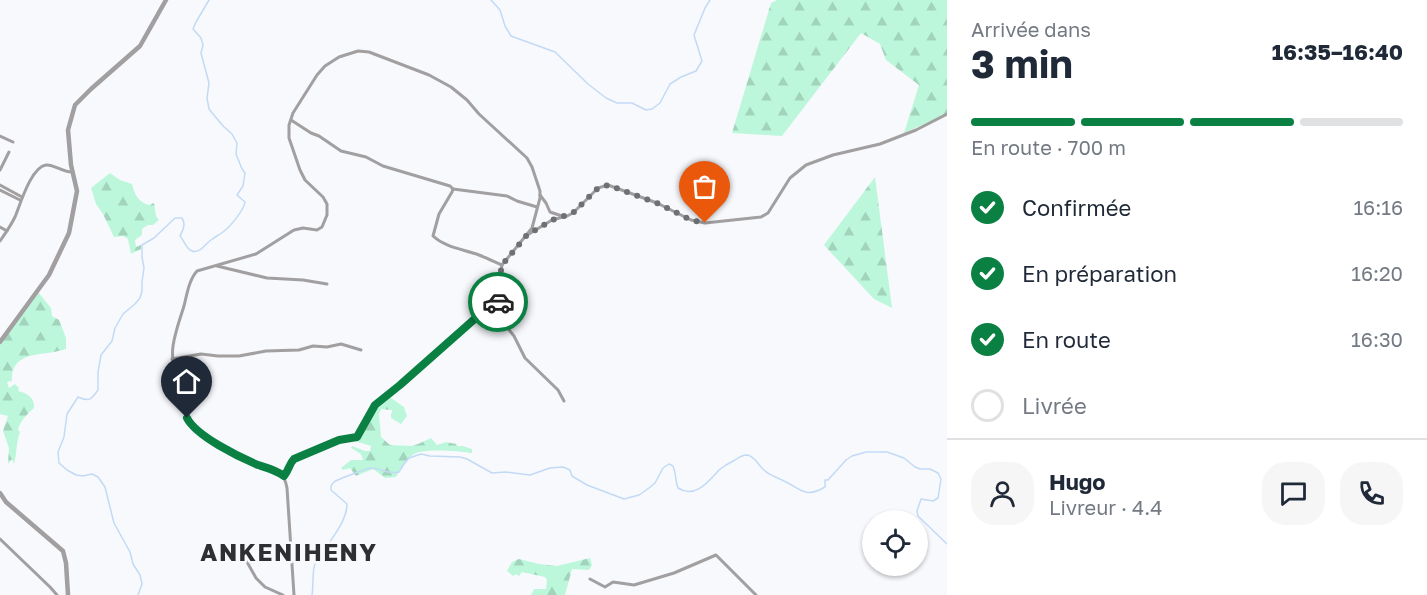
<!DOCTYPE html>
<html lang="fr">
<meta charset="utf-8">
<style>
:root{--surface:#fff;--page:#f6f6f7;--text:#1f2937;--muted:#747a83;--line:#e0e1e3;--accent:#0b8043}
body{margin:0;font-family:"Golos Text",sans-serif;background:var(--page);color:var(--text);height:100vh;display:flex;flex-direction:column;font-size:22px;white-space:nowrap}
*{box-sizing:border-box;margin:0}
p{font-size:20px;color:var(--muted)}
.icon{flex:none;width:33px;height:33px;fill:none;stroke:currentColor;stroke-width:2;stroke-linecap:round;stroke-linejoin:round}
.map{position:relative;flex:1;overflow:hidden}
.details{display:flex;flex-direction:column;background:var(--surface);width:480px}
.details>*{flex:none}
.tools{position:absolute;left:862px;top:510px;display:grid;gap:12px}
.tools a{display:grid;place-items:center;width:66px;height:66px;border-radius:50%;background:var(--surface);box-shadow:0 2px 4px #0004;font-size:30px}
.pin{position:absolute;display:grid;place-items:center;width:51px;height:51px;color:#fff;margin:-62px -26px;border-radius:50% 50% 50% 0;rotate:-45deg;box-shadow:0 0 6px #0007}
.pin .icon{rotate:45deg}
.courier{position:absolute;display:grid;place-items:center;width:60px;height:60px;margin:-30px;border:4px solid #0b8043;border-radius:50%;background:#fff;color:#222;box-shadow:0 2px 8px #0007}
.head em{font-style:normal;font-weight:700}
.head div{display:flex;flex-direction:column-reverse}
.head{display:flex;align-items:center;justify-content:space-between;height:102px;padding:0 24px}
h1{font-size:39px;font-weight:700;line-height:45px}
.bar{display:grid;grid-template-columns:repeat(4,1fr);gap:9px 6px;align-content:center;height:72px;padding:0 24px}
.bar i{height:8px;border-radius:4px;background:var(--line)}
.bar .selected{background:var(--accent)}
.bar p{grid-column:span 4}
.line{display:flex;align-items:center;gap:15px;padding:0 24px;border-top:2px solid var(--line)}
.line div{flex:1}
.round{display:grid;place-items:center;flex:none;width:63px;height:63px;border-radius:24px;background:var(--page)}
ol{padding:0 24px;list-style:none}
li{display:flex;align-items:center;gap:18px;height:66px}
li p{margin-inline-start:auto}
li .icon{padding:6px;border-radius:50%;background:var(--accent);color:#fff;stroke-width:4}
li:last-child{color:var(--muted)}
li i{width:33px;height:33px;border:3px solid var(--line);border-radius:50%}
main{display:flex;flex:1;min-height:0}
.map>svg:first-child{display:block}
.forest{fill:url(#forest-firs)}
.lines{fill:none;stroke-linecap:round;stroke-linejoin:round}
.stream{stroke:#c3daf5;stroke-width:1.5}
.minor{stroke:#a19fa0;stroke-width:3}
.tertiary{stroke:#a19fa0;stroke-width:4.5}
.done{stroke:#6e7072;stroke-width:6;stroke-dasharray:0 10.8}
.route{stroke:#0b8043;stroke-width:8}
.labels{text-anchor:middle;dominant-baseline:central;stroke-width:5;stroke-linejoin:round;paint-order:stroke}
.district-label{font-size:24px;font-weight:bold;letter-spacing:1.5px;fill:#2e2f32;stroke:#f7f9fd}
</style>
<main>
<div class="map">
<svg width="947" height="595" viewBox="0 0 947 595">
<defs>
<pattern id="forest-firs" width="22" height="20" patternUnits="userSpaceOnUse" patternTransform="scale(1.5)"><rect width="22" height="20" fill="#bdf7db"/><path d="M5 1l3.5 6h-7zM16 11l3.5 6h-7z" fill="#a2d4bc"/></pattern>
</defs>
<rect width="100%" height="100%" fill="#f7f9fd"/>
<g class="forest">
<path d="M777 0H947V114L904 133 919 85 886 60 880 44 861 33 782 136 732 133 771 3Z"/>
<path d="M110 173 120 180 132 184C135 195 138 202 149 205L154 203 156 216 159 220 153 225H148L142 229V235L135 240 136 247 141 245V249L131 254 128 239 123 236 114 237 103 214 96 204 91 188Z"/>
<path d="M875 177 892 308 874 299 824 245Z"/>
<path d="M38 292 51 308 52 316 59 320 66 338V349C44 357 11 349 12 381L7 382 9 388 15 384 19 388 18 391C27 393 35 398 34 408 27 414 20 421 18 430L20 432C16 443 17 453 14 464L12 459 8 464 9 448 3 431 8 416 0 414V345Z"/>
<path d="M388 396 404 407 407 416 401 424 391 418 392 410 381 409 379 414 381 437 390 445 411 446 418 444 431 438 437 445 446 442 456 444 457 446H463L472 449V453C460 451 423 448 414 454 405 460 401 468 396 477L385 478 373 469 356 476 350 468 343 470 341 468 351 460H363L361 454 351 448 352 446 365 451H370L371 446 355 441C364 435 366 424 371 415 375 408 382 401 388 396Z"/>
<path d="M590 558 592 565 589 570 572 569 565 595H531L534 589H546L547 580 545 577 522 572 519 576 516 574 513 576 507 571 512 562 519 559 539 564 557 566Z"/>
</g>
<g class="lines">
<g class="stream">
<path d="M491 0 500 10 505 26 511 36 555 52 588 84 606 98 617 103H632L646 110 652 109 660 103 670 84 681 77 696 71 702 61 694 35 705 8 710 0"/>
<path d="M138 595 142 584 140 575 133 564 130 552 114 523 105 487 98 477 92 474 83 476 76 475 67 470 59 463 58 452 64 437 67 414 78 397C89 402 91 400 98 390V372L101 355 112 341 115 328 123 314 135 304 140 298 142 291V282L144 268 142 257V245L154 238 175 218H182C186 224 183 230 180 236 184 240 186 249 192 251 200 254 205 244 211 240 215 237 219 235 223 232 230 227 244 210 245 202L237 195 243 186 245 173 242 169 236 154 237 143 232 134 223 126 209 109 207 98 209 83 201 53 203 45 201 38 193 29 196 22 209 0"/>
<path d="M312 595C314 583 311 567 318 558 319 556 321 556 322 555 325 551 324 550 327 546 335 534 347 519 347 504L331 490C331 486 331 485 334 482 336 480 368 468 371 468 381 468 386 475 399 472L404 464 409 458 421 454 430 456 460 457 467 459 492 473 506 472 530 475 550 468 563 467 570 470 572 476 587 485 624 499 639 495 649 488 655 483 663 468 669 464 673 466C676 473 675 480 678 488 695 499 708 482 719 470 724 466 729 463 735 460 739 457 742 455 747 455 755 456 758 465 764 470 770 476 777 477 784 481 801 489 805 499 825 487V480H828L846 460 852 456 866 452H887L904 458 915 467 920 469H930L938 473 941 479 938 498 933 501 921 499 917 511 918 516 947 544"/>
</g>
<g class="minor">
<path d="M291 120 311 133 319 136 341 151 366 157 383 166 450 186 453 189 452 192 439 214 433 236C446 248 463 249 479 255 487 258 495 262 502 265"/>
<path d="M0 136 13 142"/>
<path d="M0 170 9 152"/>
<path d="M0 185 22 197"/>
<path d="M453 189 507 196 517 201 537 207"/>
<path d="M0 190 20 200"/>
<path d="M540 195 546 203 550 212 565 217 573 213 598 188 608 185 657 203 691 220 705 223 761 217 768 213 790 178 806 165 833 155 880 144 916 130 947 114"/>
<path d="M0 227 7 231"/>
<path d="M529 234 552 220 563 217"/>
<path d="M0 241C5 234 11 225 15 217 20 205 31 167 46 165 54 164 63 173 73 172"/>
<path d="M217 266 267 278 303 280 327 284"/>
<path d="M172 359 201 354 218 356H239L266 351 299 350 313 346 327 347 341 344 361 350"/>
<path d="M285 476C289 470 289 464 294 459L339 440 356 437 375 405 400 385 478 316 498 303"/>
<path d="M0 539 50 587 57 595"/>
<path d="M237 544 256 578 265 587 283 595"/>
<path d="M590 579 605 587 613 582 634 585 674 573 716 555 756 595"/>
<path d="M294 595 287 488C286 483 285 478 282 475 277 468 265 467 257 464 237 456 197 436 187 418 181 396 170 369 173 346 175 332 180 319 184 306 187 294 189 280 197 271L256 254 294 230 303 228 317 230 322 227 327 215V204L323 197 305 180 300 170 289 138V125L293 113 317 75 325 66 339 57 358 51 369 52 429 75 451 87 467 100 479 114 527 158 532 167 540 191V198L532 228 502 265 496 298 506 326 514 336 525 358 558 390 564 401"/>
</g>
<g class="tertiary">
<path d="M0 342 49 275 69 233 77 191 71 165 68 130 75 105 91 89 140 46 166 0"/>
<path d="M0 493 6 502 63 551 66 563 68 595"/>
</g>
</g>
<g class="lines">
<path class="done" d="M498 302 496 298 502 265 527 235 552 220 573 213 598 188 608 185 657 203 691 220 705 223"/>
<path class="route" d="M187 418C196 436 239 457 258 465 268 468 276 470 284 476 289 470 289 464 294 459L339 440 357 437 375 405 400 385 478 316 498 302"/>
</g>
<g class="labels">
<g class="district-label">
<text x="289" y="551">ANKENIHENY</text>
</g>
</g>
</svg>
<div class="tools">
<a><svg class="icon" aria-label="locate" viewBox="0 0 24 24"><circle cx="12" cy="12" r="6"/><path d="M12 2v4M12 18v4M2 12h4M18 12h4"/></svg></a>
</div>
<div class="pin" style="left:705px;top:223px;background:#ea580c"><svg class="icon" aria-label="bag" viewBox="0 0 24 24"><path d="M5 8h14l-1 12H6zM9 8a3 3 0 0 1 6 0"/></svg></div>
<div class="pin" style="left:187px;top:418px;background:#1f2937"><svg class="icon" aria-label="home" viewBox="0 0 24 24"><path d="M3 11l9-7 9 7M6 9v11h12V9"/></svg></div>
<div class="courier" style="left:498px;top:302px"><svg class="icon" aria-label="car" viewBox="0 0 24 24"><path d="M5 17H2v-5l4-1 3-4h7l3 4 3 1v5h-3M9 17h6M6 11h13"/><circle cx="7" cy="17" r="2"/><circle cx="17" cy="17" r="2"/></svg></div>
</div>
<section class="details">
<div class="head"><div><h1>3 min</h1><p>Arrivée dans</p></div><em>16:35–16:40</em></div>
<div class="bar"><i class="selected"></i><i class="selected"></i><i class="selected"></i><i></i><p>En route · 700 m</p></div>
<ol>
<li><svg class="icon" aria-label="check" viewBox="0 0 24 24"><path d="M5 12l5 5 9-10"/></svg>Confirmée<p>16:16</p></li>
<li><svg class="icon" aria-label="check" viewBox="0 0 24 24"><path d="M5 12l5 5 9-10"/></svg>En préparation<p>16:20</p></li>
<li><svg class="icon" aria-label="check" viewBox="0 0 24 24"><path d="M5 12l5 5 9-10"/></svg>En route<p>16:30</p></li>
<li><i></i>Livrée</li>
</ol>
<div class="line" style="height:108px"><a class="round"><svg class="icon" aria-label="person" viewBox="0 0 24 24"><circle cx="12" cy="8" r="4"/><path d="M4 21q1-7 8-7t8 7"/></svg></a><div><b>Hugo</b><p>Livreur · 4.4</p></div><a class="round"><svg class="icon" aria-label="chat" viewBox="0 0 24 24"><path d="M4 5h16v11H9l-5 4z"/></svg></a><a class="round"><svg class="icon" aria-label="phone" viewBox="0 0 24 24"><path d="M5 4h4l2 5-3 2q2 4 5 5l2-3 5 2v4C11 20 4 13 5 4z"/></svg></a></div>
</section>
</main>
